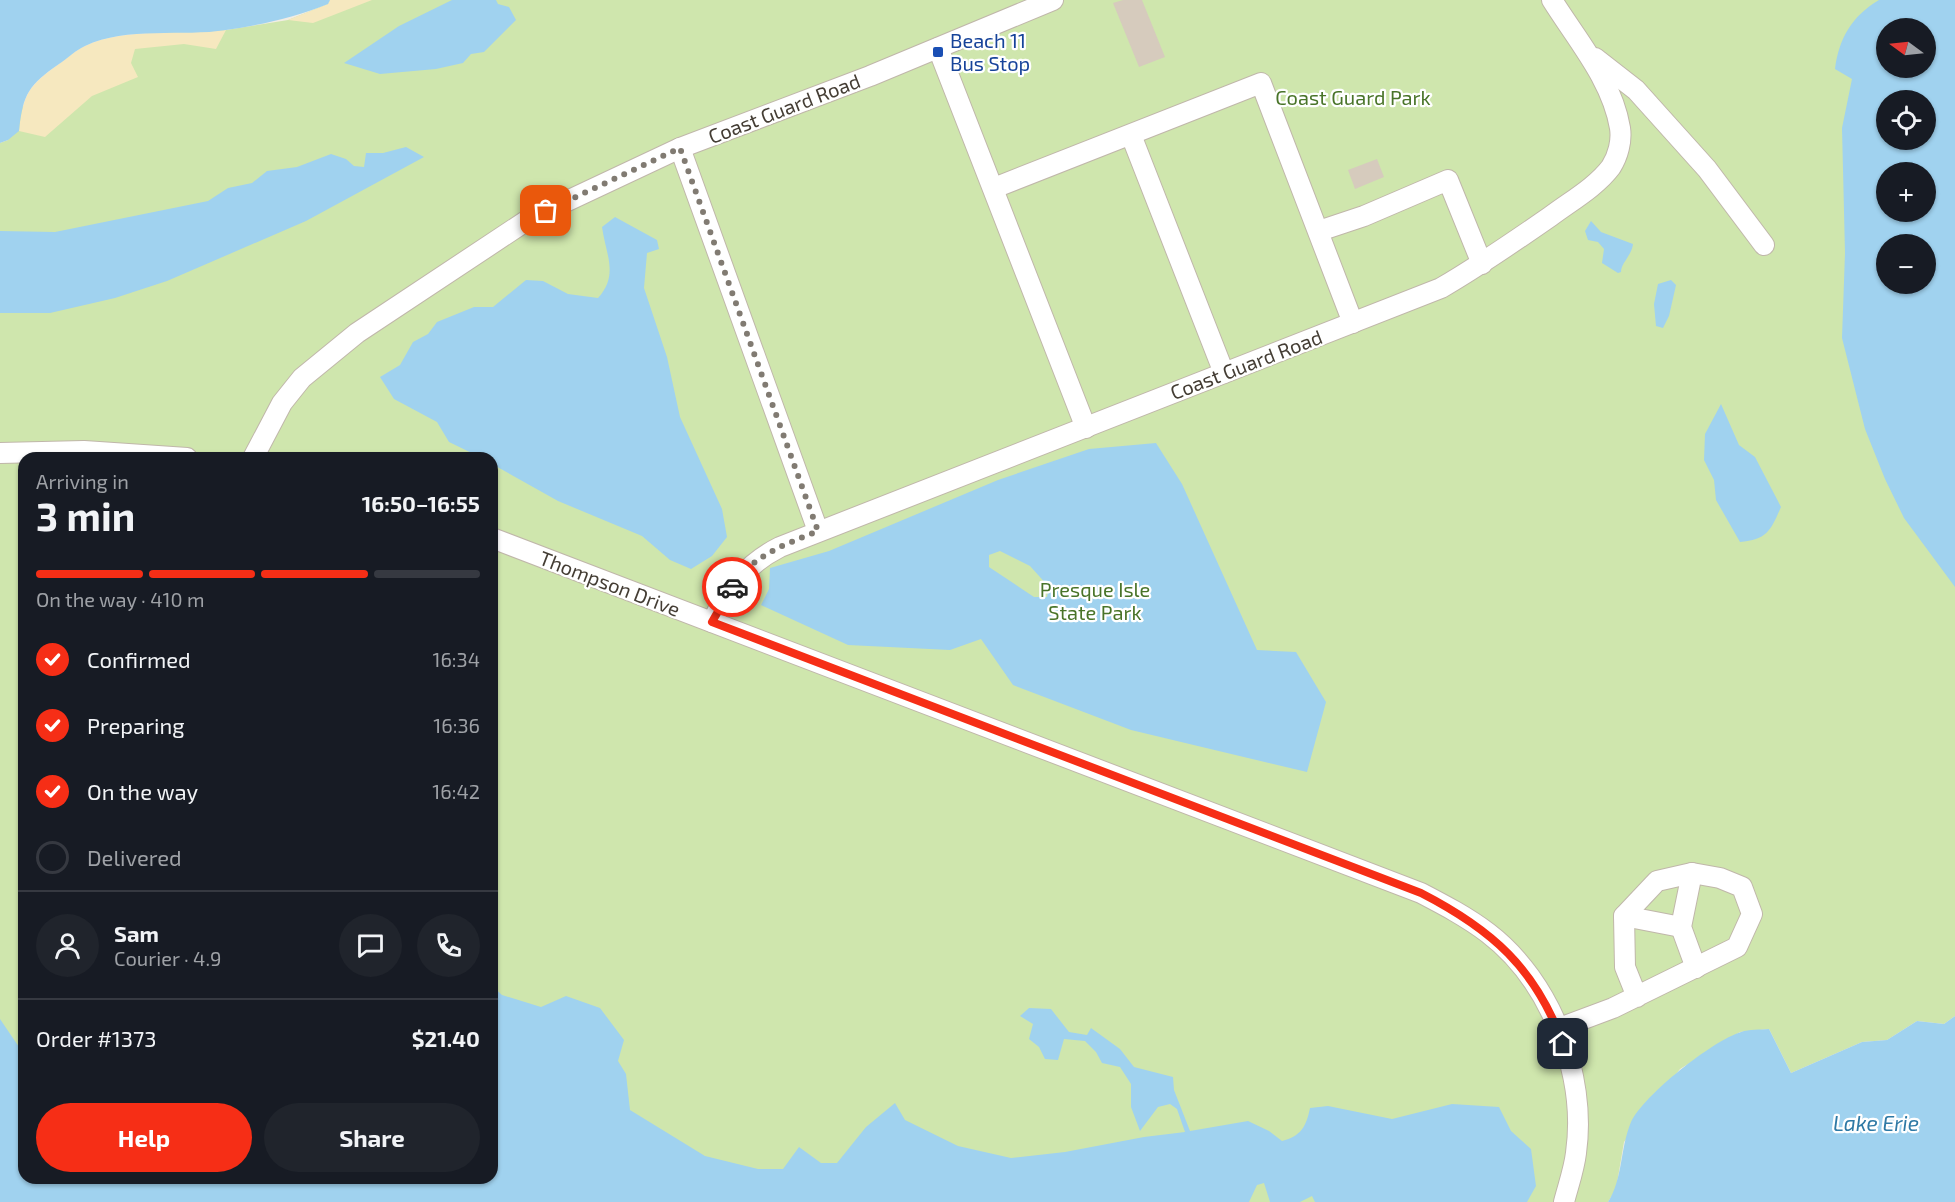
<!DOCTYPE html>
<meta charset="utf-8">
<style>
:root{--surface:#171b24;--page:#20242c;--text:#f1f3f6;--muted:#9ea1a6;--line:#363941;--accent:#f62e16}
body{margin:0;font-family:"Exo 2",sans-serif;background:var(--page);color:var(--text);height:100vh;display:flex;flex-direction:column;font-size:22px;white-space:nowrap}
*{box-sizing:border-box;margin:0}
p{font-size:20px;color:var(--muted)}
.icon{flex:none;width:33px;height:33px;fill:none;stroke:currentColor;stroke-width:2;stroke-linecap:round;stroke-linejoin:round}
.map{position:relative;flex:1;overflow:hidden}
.panel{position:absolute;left:18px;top:452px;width:480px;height:732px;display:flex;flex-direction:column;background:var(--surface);border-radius:18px;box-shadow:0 2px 4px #0004}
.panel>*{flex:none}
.needle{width:39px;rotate:285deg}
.controls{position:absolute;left:1876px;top:18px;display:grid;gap:12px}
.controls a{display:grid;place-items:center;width:60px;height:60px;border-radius:50%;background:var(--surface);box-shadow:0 2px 4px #0004;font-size:30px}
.pin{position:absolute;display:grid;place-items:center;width:51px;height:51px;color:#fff;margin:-26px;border-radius:12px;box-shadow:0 3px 9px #0006}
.courier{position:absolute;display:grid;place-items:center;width:60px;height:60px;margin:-30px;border:4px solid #f62e16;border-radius:50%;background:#fff;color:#222;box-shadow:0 2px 8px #0007}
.summary em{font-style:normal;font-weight:700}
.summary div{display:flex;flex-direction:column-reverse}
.summary{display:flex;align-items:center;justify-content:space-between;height:102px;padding:0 18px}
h1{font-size:39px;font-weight:700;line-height:45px}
.bar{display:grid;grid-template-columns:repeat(4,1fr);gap:9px 6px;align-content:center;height:72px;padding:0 18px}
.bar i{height:8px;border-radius:4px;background:var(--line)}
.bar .current{background:var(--accent)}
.bar p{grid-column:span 4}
.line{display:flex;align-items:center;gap:15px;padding:0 18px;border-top:2px solid var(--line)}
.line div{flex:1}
.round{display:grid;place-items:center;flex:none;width:63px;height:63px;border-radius:32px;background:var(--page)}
ol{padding:0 18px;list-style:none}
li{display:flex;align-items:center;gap:18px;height:66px}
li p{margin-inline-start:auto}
li .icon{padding:6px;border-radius:50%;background:var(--accent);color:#fff;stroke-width:4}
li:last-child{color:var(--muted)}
li i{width:33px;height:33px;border:3px solid var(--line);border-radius:50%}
.button{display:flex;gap:12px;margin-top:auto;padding:12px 18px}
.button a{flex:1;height:69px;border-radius:36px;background:var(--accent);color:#fff;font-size:24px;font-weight:700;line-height:69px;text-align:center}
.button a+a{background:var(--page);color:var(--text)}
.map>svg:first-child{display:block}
.green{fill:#cfe6ad;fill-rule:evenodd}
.sand{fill:#f6e8bf}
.water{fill:#a0d2ef;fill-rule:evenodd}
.building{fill:#d6cbbd}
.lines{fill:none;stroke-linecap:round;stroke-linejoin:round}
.minor-casing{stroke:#c0b7aa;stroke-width:22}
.minor{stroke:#fff;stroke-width:20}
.done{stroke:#817b72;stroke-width:6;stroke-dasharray:0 10.8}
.route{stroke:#f62e16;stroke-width:8}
.transit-dot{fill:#1a4fb4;stroke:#fff;stroke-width:2}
.labels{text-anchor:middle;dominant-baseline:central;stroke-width:4.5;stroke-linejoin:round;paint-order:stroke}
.transit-label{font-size:20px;fill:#164399;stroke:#fff;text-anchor:start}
.park-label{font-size:20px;fill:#497429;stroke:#fff}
.street-label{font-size:20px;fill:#443d34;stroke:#fff}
.water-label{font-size:21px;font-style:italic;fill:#2e79a5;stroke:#fff}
</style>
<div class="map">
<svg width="1955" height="1202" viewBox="0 0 1955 1202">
<rect width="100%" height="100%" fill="#f2ede4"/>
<path class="green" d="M330 0H1955V1016L1944 1024 1917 1021 1887 1040 1862 1042 1791 1073 1769 1029 1740 1032 1680 1069 1624 1142 1616 1189 1608 1202H0V143L8 140 22 107 162 32 226 30 288 20 328 4ZM1887 28H1926V68H1887ZM1887 100H1926V140H1887ZM1887 172H1926V212H1887ZM1887 244H1926V284H1887ZM24 458H492V1178H24Z"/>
<g class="sand">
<path d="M330 0H372L313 23 288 20 328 4Z"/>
<path d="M226 30 216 49 184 44 135 49 131 63 138 77 92 96 45 137 19 131C23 94 29 85 59 64 67 58 76 50 85 46 124 27 184 35 226 30Z"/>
</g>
<g class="water">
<path d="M0 0H330L328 4C295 17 262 25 226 30 183 37 127 26 85 46 76 50 68 58 59 64 29 85 23 93 19 131L8 140 0 143Z"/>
<path d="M452 0H496L498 4 509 7 516 20 484 52 471 54 463 63 436 69 380 74 344 63 399 26Z"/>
<path d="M1879 0H1955V587L1904 518 1885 479 1865 429 1842 338 1845 253 1842 128 1852 79 1835 69C1839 38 1852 16 1879 0ZM1887 28H1926V68H1887ZM1887 100H1926V140H1887ZM1887 172H1926V212H1887ZM1887 244H1926V284H1887Z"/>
<path d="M406 147 424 157 306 221 167 281 115 298 50 313H0V231L55 232 208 201 228 188 252 183 267 171 297 167 331 154 346 159 354 166 364 167 366 153H383Z"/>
<path d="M615 217 657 240 659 249 647 253 644 288 667 357 680 417 722 509 727 537 712 556 691 569 670 560 642 536 558 501 492 464V458L480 457 449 442 437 422 394 399 380 377 400 365 413 342 428 334 437 322 474 307H493L526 280 543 281 568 294 598 298C619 275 606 255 602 227Z"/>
<path d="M1591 221 1601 232 1633 244C1632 255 1621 263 1621 272L1618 273 1602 263 1604 249 1598 242 1588 240 1585 231Z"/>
<path d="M1671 280 1676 285 1669 316 1663 328 1656 326 1654 304 1658 284Z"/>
<path d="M1721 404 1739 445 1755 457 1781 507C1771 530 1767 540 1740 542L1716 500 1714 480 1704 460 1705 434Z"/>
<path d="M1156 443 1182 484 1257 650 1296 652 1326 702 1307 772 1131 730 1013 685 981 639 950 650 848 645 761 605 769 589 770 568 829 551 998 480 1089 449ZM1000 551 1030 566 1049 587 1047 597H1034L989 567V555Z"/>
<path d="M492 986 502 995 541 1007 566 996 600 1008 624 1040 618 1061 626 1074 630 1110 705 1156 758 1169H783L799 1147 821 1163H837L866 1127 895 1103 905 1120 958 1146 1011 1158 1065 1152 1144 1137 1185 1132 1177 1109 1170 1104 1158 1107 1140 1131 1131 1107V1084L1120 1067 1102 1063 1096 1052 1085 1041 1064 1039 1058 1060 1045 1059 1039 1047 1029 1039 1033 1024 1020 1016 1029 1008 1051 1009 1069 1032 1087 1035 1091 1028 1120 1049 1134 1067 1173 1077 1174 1090 1190 1131 1248 1121 1269 1131 1282 1141C1301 1136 1306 1127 1310 1108L1328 1106 1392 1119 1452 1104 1499 1107 1511 1131 1531 1149 1536 1186 1527 1202H1315L1312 1196 1300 1202H1270L1264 1183 1257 1185 1249 1202H0V1019L19 1047 24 1049V1178H492Z"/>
<path d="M1955 1016V1202H1608C1623 1178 1620 1148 1631 1122 1644 1095 1712 1041 1741 1032 1749 1029 1760 1030 1769 1029L1791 1073 1862 1042 1887 1040 1917 1021 1944 1024Z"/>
</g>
<g class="building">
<path d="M1123 0H1142L1165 57 1139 67 1113 3Z"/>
<path d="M1377 159 1384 177 1355 189 1348 170Z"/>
</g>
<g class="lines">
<g class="minor-casing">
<g id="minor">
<path d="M938 48 1086 428"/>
<path d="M1595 58 1636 90 1707 169 1764 245"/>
<path d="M1131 135 1224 373"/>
<path d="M680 148 818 531"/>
<path d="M994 188 1261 83 1353 323"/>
<path d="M1319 231 1364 216 1448 180 1482 264"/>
<path d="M0 453 84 451 187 458"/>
<path d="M253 458 282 403 302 378 357 333 529 219 680 148 870 76 1053 0"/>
<path d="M492 538 1421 893C1444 905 1467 917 1488 933 1551 981 1587 1075 1576 1153 1574 1170 1568 1186 1564 1202"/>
<path d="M712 622C728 589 746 564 780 547L1441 288C1479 266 1515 241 1551 216 1571 201 1596 187 1611 167 1618 156 1622 141 1620 128 1612 80 1577 40 1552 0"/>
<path d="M1692 873 1681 927 1696 968"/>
<path d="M1624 916 1681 927"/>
<path d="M1557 1029 1613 1008 1737 947 1752 914 1742 887 1720 878 1692 873 1657 881 1624 916 1625 967 1637 997"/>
</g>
</g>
<use href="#minor" class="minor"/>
</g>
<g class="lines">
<path class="done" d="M546 211 680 148 818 531C784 545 753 555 732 587"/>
<path class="route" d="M732 587 712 622 1421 893C1491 929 1536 968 1563 1044"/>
</g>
<rect class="transit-dot" x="932" y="46" width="12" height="12" rx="3"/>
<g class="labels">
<g class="transit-label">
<text x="950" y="40">Beach 11<tspan x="950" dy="23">Bus Stop</tspan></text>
</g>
<g class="park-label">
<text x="1353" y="97">Coast Guard Park</text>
<text x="1095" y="589">Presque Isle<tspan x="1095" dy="23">State Park</tspan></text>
</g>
<g class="street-label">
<text transform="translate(784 108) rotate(-21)">Coast Guard Road</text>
<text transform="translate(1246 364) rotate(-21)">Coast Guard Road</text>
<text transform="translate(610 583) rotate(21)">Thompson Drive</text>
</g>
<g class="water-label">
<text x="1876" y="1122">Lake Erie</text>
</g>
</g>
</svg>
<div class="controls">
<a><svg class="needle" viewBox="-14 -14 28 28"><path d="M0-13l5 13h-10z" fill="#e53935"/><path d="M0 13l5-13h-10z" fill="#9ea1a6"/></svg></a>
<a><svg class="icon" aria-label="locate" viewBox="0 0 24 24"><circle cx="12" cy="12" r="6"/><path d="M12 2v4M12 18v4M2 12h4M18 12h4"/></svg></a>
<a>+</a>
<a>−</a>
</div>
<div class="pin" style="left:546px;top:211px;background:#ea580c"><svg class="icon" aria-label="bag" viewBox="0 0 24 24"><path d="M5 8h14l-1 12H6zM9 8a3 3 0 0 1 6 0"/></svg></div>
<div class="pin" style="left:1563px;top:1044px;background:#1f2937"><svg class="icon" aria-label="home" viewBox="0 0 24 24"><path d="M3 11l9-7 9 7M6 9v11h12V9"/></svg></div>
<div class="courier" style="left:732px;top:587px"><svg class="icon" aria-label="car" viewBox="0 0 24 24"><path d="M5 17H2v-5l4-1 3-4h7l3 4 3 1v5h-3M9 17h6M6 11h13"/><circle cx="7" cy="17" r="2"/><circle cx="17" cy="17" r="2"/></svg></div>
<section class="panel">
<div class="summary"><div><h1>3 min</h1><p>Arriving in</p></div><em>16:50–16:55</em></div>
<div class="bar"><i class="current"></i><i class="current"></i><i class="current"></i><i></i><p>On the way · 410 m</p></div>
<ol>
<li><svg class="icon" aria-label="check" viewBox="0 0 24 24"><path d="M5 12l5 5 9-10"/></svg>Confirmed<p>16:34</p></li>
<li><svg class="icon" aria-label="check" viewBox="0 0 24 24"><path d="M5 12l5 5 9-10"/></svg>Preparing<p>16:36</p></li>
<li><svg class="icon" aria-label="check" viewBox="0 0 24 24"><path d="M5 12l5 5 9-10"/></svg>On the way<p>16:42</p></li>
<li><i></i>Delivered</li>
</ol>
<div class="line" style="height:108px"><a class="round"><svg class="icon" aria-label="person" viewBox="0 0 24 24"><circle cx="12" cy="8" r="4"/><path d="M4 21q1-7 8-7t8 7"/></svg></a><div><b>Sam</b><p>Courier · 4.9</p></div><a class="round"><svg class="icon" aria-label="chat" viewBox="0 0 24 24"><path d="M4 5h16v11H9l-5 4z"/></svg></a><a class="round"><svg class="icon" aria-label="phone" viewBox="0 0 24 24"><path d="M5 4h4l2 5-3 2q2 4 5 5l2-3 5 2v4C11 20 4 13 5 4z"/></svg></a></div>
<div class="line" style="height:78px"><div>Order #1373</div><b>$21.40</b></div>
<div class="button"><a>Help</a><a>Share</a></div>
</section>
</div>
